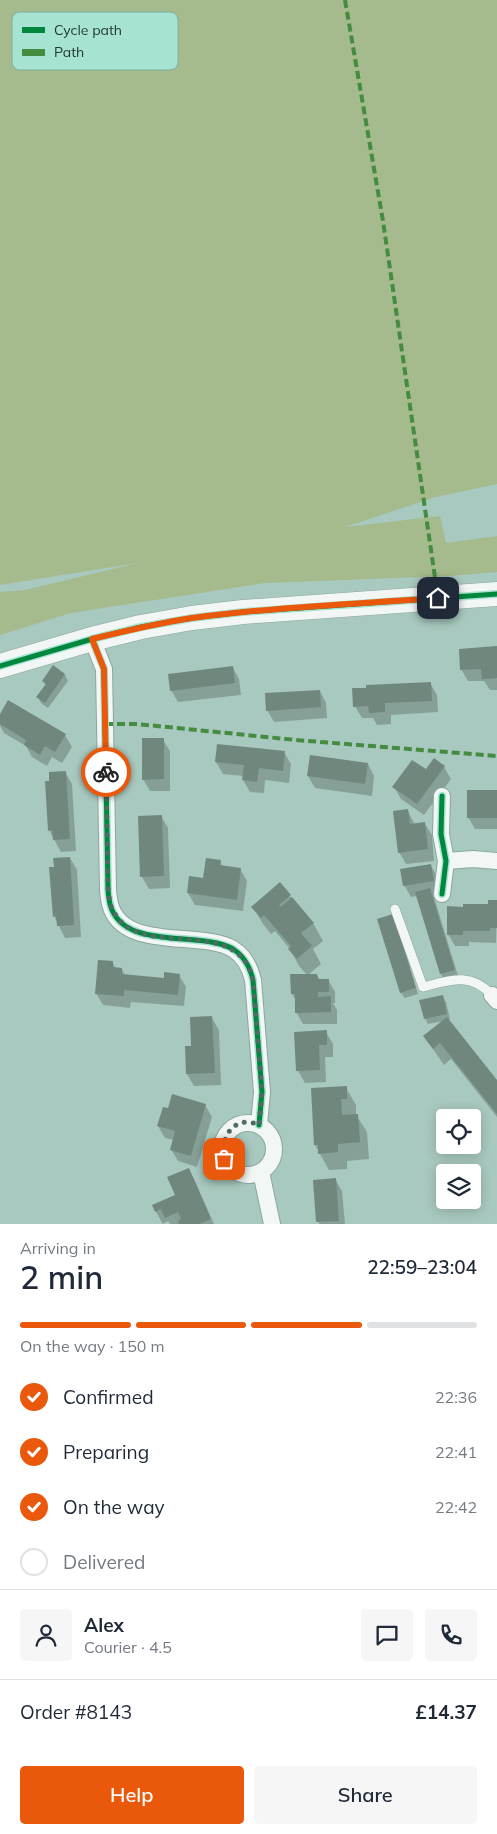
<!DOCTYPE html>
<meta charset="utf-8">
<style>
:root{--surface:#fff;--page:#f6f6f7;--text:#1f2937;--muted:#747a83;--line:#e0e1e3;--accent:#ea580c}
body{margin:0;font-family:Mulish,sans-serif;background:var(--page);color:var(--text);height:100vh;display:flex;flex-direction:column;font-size:19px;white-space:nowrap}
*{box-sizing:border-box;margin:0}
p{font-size:16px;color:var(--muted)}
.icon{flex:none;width:28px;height:28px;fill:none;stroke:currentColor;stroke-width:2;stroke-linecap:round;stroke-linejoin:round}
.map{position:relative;height:1224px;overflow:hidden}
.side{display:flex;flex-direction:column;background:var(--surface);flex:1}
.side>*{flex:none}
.tools{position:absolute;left:436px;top:1109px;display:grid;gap:10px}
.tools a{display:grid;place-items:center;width:45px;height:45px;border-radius:5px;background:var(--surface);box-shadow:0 2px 12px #0003;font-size:25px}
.pin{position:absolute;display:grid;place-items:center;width:42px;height:42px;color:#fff;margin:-21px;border-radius:10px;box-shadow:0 2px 8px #0006}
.courier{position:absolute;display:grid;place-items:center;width:50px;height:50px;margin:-25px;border:4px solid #ea580c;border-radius:50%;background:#fff;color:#222;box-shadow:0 1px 6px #0007}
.overview em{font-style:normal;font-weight:600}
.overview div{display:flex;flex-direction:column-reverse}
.overview{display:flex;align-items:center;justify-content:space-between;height:85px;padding:0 20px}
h1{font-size:32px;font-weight:600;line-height:38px}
.bar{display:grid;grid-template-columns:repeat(4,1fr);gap:8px 5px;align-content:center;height:60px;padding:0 20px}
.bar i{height:6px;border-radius:4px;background:var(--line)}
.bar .on{background:var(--accent)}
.bar p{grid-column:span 4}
.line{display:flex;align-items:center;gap:12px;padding:0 20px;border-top:1px solid var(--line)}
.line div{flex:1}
.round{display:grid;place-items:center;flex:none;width:52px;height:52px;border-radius:5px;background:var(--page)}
ol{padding:0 20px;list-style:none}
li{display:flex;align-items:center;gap:15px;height:55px}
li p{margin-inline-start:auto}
li .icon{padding:5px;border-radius:50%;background:var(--accent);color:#fff;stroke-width:4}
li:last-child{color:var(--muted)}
li i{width:28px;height:28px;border:2px solid var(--line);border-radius:50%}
.action{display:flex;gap:10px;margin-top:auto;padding:10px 20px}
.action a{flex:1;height:58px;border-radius:5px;background:var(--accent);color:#fff;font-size:20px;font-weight:600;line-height:58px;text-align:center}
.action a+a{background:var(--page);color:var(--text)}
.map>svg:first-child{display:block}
.green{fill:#a6bb8d}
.shadow{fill:#0003}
.building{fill:#70877e}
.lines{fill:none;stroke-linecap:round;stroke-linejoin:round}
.service-casing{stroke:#8ca69f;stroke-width:10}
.minor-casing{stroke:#8ca69f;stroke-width:18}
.secondary-casing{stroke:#8ca69f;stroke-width:25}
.service{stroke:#f2f7f5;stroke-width:9}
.minor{stroke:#f2f7f5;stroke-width:16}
.secondary{stroke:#f2f7f5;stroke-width:24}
.quiet{stroke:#448c40;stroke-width:4;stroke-dasharray:8 4;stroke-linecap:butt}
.cycleway-casing{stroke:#a7e3d2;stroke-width:8}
.cycleway{stroke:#00873e;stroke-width:5}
.done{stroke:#506b63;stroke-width:5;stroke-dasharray:0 9}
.route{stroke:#ea580c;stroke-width:6}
.key{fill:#a7e3d2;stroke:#7eb0a2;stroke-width:1}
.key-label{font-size:14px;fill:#203932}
</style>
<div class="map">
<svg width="497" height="1224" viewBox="0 0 497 1224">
<rect width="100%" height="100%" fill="#a8c9bf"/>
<path class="green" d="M0 0H497V484L436 497 345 527 440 516 446 543 497 536V572L449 576 265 583 71 613 0 635V592L25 590 138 563 0 585Z"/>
<g class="shadow">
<path d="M497 648V690H490L484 681H468L461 669Z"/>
<path d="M53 667 65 675 68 681 48 708 41 703 38 697 46 686 43 681Z"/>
<path d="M233 668 239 679 241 695 178 702 171 690Z"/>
<path d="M430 683 437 695 438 712 391 715V724L377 725 373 718H362L355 706Z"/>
<path d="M320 691 326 703 327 718 274 722 267 710Z"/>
<path d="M0 716 65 735 72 747 62 763 52 757 47 766 32 757 26 746 4 733 0 726Z"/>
<path d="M163 740 170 751V791H150L143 779Z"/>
<path d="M218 745 284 752 291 764 289 783 265 780 264 793 250 792 243 780 244 776 223 774 216 762Z"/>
<path d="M368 764 374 776 372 796 315 788 308 776Z"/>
<path d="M444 767 451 779 424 815 401 799 394 787Z"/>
<path d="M65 772 72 784 76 851 61 852 49 830Z"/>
<path d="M497 791V829H475L468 817Z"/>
<path d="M408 811 415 825 425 824 432 835 434 861 406 864 399 852Z"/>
<path d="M161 816 168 828 170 888 149 889 142 877Z"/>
<path d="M70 858 77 870 81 937 65 938 54 916 55 868Z"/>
<path d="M220 861 223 867 240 869 247 881 243 911 195 905 188 893 204 879Z"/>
<path d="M431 866 438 878 440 893 433 894 458 976 444 980 441 974 417 896 411 897 404 885Z"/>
<path d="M290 896 313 923 323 941 313 949 321 964 308 975H317L320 980H328L335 992V1003H333L337 1010V1024H303L296 1012V1001L292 994V975H307L299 966 290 949 275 931 271 934 263 924 253 907Z"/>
<path d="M497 902 496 943 469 942V946H455L448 934 464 908 490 906Z"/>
<path d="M378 920 396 921 418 994 405 998 401 993Z"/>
<path d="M113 963 116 969H122L125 975 165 979 179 975 186 987 184 1006 131 1002 130 1008 103 1005 96 993Z"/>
<path d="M442 996 446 1002 450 1019 447 1020 497 1082V1117L451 1059 444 1065 424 1036 444 1021 428 1024 425 1018Z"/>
<path d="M212 1018 219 1030 221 1085 194 1086 187 1074 186 1048 193 1047Z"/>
<path d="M326 1032 333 1044V1057H325L326 1082 305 1083 298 1071 296 1033Z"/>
<path d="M346 1088 356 1105V1115L367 1132 369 1159 347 1161V1169L329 1170 315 1145Z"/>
<path d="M205 1105 212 1117 197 1167 178 1161 171 1149 174 1140 165 1138 158 1126 169 1110Z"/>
<path d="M188 1169 195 1181 214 1224H170L168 1221 163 1224 156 1212 153 1206 176 1195Z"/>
<path d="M335 1179 342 1191 345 1224H319L314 1181Z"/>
</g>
<g class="building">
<path d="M497 646V678L482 679 481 669 460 670 459 649Z"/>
<path d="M53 665 65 674 45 703 36 697 46 684 42 681Z"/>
<path d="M233 666 235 683 170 691 168 674Z"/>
<path d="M431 682 432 701 385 703V712L369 713 368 706 353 707 352 688H366V685Z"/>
<path d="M320 690 321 707 266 711 265 693Z"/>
<path d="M8 700 66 734 55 752 45 746 40 755 24 745 26 740 0 724V714Z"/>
<path d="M142 738H164V779L142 780Z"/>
<path d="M217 744 285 751 283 771 259 768 257 782 242 780 244 765 215 762Z"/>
<path d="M310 755 368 763 365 784 307 776Z"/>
<path d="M434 758 445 766 417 804 392 787 412 760 426 769Z"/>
<path d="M66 771 70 839 53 840 52 830 48 831 45 781H49V772Z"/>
<rect x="467" y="790" width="30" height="28"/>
<path d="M408 809 410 824 425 822 428 849 398 853 393 811Z"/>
<path d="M162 815 164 876 140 877 138 816Z"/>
<path d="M70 857 74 925 57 926 56 916 53 917 49 867H54L53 858Z"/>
<path d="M206 858 221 860 220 865 241 868 237 900 187 893 189 876 203 878Z"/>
<path d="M431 864 434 881 403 886 400 869Z"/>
<path d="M280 882 291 895 279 905 281 907 292 897 314 923 301 933 312 946 297 959 288 949 291 946 264 915 261 918 251 907Z"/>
<path d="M430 888 455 970 440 974 415 892Z"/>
<path d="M488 900H497V928H490V931H463V935H447V906L463 907V904H488Z"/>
<path d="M393 914 416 988 400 993 377 919Z"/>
<path d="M98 960 113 961V967L122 968V974L164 978V972L180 974 178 995 124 990V996L95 994Z"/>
<path d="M290 974H317L318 979H329V992H318V997L331 996V1012L295 1013V994H291Z"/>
<path d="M443 995 447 1014 424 1019 419 1000Z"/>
<path d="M212 1016 215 1073 186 1074 185 1046H191L190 1017Z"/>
<path d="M447 1017 497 1080V1114L440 1043 433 1049 423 1036Z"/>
<path d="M327 1030V1045H319L320 1070 296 1071 294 1032Z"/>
<path d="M347 1086V1099H341L342 1115 358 1114 360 1142 338 1144V1152L318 1154V1145H314L311 1088Z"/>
<path d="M172 1094 206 1104 191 1156 170 1150 175 1131 157 1126 163 1107 168 1108Z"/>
<path d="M189 1168 211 1219 199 1224H179L178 1221 181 1219 178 1212 165 1218 161 1209 155 1212 152 1205 175 1195 167 1177Z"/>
<path d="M336 1178 339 1221 316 1222 313 1180Z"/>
</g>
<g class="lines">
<g class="service-casing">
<path id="service" d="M395 909 423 987C451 980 470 972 492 995"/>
</g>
<g class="minor-casing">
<g id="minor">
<path d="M92 639 104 669 108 888C108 893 109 899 110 904 122 952 201 930 233 949 244 956 250 967 253 980L262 1092 259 1125"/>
<path d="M442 796 441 834 446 861 442 894"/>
<path d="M446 861 473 859 497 861"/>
<path d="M492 995 497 1001"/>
<circle cx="248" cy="1149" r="26"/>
<path d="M261 1172 272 1224"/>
</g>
</g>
<g class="secondary-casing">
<path id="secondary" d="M0 666 92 639 141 627 192 618 243 612 497 594"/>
</g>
<use href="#service" class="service"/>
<use href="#minor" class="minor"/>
<use href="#secondary" class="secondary"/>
<g class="quiet">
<path d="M345 0 383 221 438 598"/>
<path d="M105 724H137L296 740 497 756"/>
</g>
<g class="cycleway-casing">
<g id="cycleway">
<path d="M92 639 104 669 108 888C108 893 109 899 110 904 122 952 201 930 233 949 244 956 250 967 253 980L262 1092 259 1125"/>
<path d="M0 666 92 639 141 627 192 618 243 612 497 594"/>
<path d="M442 796 441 834 446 861 442 894"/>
</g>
</g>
<use href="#cycleway" class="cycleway"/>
</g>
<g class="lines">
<path class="done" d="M106 772 108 888C109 899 110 908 117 917 146 959 238 914 253 980L262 1092 259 1125C234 1114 220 1137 224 1159"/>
<path class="route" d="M106 772 104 669 92 639C125 631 159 623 192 618 274 607 356 604 438 598"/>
</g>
<rect x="12" y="12" width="166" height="58" rx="8" class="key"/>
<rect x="22" y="27" width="23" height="6" fill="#00873e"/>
<rect x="22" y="49" width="23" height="7" fill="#448c40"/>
<g class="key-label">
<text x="54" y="35">Cycle path</text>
<text x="54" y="57">Path</text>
</g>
</svg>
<div class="tools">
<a><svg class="icon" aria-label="locate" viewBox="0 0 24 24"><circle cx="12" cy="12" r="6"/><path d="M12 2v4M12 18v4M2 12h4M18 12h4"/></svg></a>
<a><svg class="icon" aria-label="layers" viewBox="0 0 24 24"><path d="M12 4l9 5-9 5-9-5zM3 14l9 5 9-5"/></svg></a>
</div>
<div class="pin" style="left:224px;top:1159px;background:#ea580c"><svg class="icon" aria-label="bag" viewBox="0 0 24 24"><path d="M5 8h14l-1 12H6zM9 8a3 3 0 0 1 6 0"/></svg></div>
<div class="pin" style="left:438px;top:598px;background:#1f2937"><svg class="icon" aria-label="home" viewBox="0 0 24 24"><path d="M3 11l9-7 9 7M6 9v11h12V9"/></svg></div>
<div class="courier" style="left:106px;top:772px"><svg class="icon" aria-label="bike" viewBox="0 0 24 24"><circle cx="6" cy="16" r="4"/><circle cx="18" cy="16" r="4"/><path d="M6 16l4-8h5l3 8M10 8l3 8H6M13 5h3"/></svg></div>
</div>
<section class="side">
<div class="overview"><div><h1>2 min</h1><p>Arriving in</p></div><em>22:59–23:04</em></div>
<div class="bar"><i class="on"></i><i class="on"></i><i class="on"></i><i></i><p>On the way · 150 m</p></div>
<ol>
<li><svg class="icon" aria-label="check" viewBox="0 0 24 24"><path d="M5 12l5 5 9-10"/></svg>Confirmed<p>22:36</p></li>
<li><svg class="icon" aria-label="check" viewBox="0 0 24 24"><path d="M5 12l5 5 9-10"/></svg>Preparing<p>22:41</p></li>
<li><svg class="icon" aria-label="check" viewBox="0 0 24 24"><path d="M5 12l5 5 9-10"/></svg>On the way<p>22:42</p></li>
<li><i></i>Delivered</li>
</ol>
<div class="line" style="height:90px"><a class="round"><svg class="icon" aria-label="person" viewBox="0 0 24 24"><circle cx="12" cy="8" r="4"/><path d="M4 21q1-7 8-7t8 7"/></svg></a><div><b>Alex</b><p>Courier · 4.5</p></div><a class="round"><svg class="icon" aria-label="chat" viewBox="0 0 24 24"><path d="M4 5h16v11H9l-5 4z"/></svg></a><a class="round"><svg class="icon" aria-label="phone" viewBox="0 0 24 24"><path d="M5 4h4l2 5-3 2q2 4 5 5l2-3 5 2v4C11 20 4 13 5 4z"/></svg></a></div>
<div class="line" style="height:65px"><div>Order #8143</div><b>£14.37</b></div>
<div class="action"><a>Help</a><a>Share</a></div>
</section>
